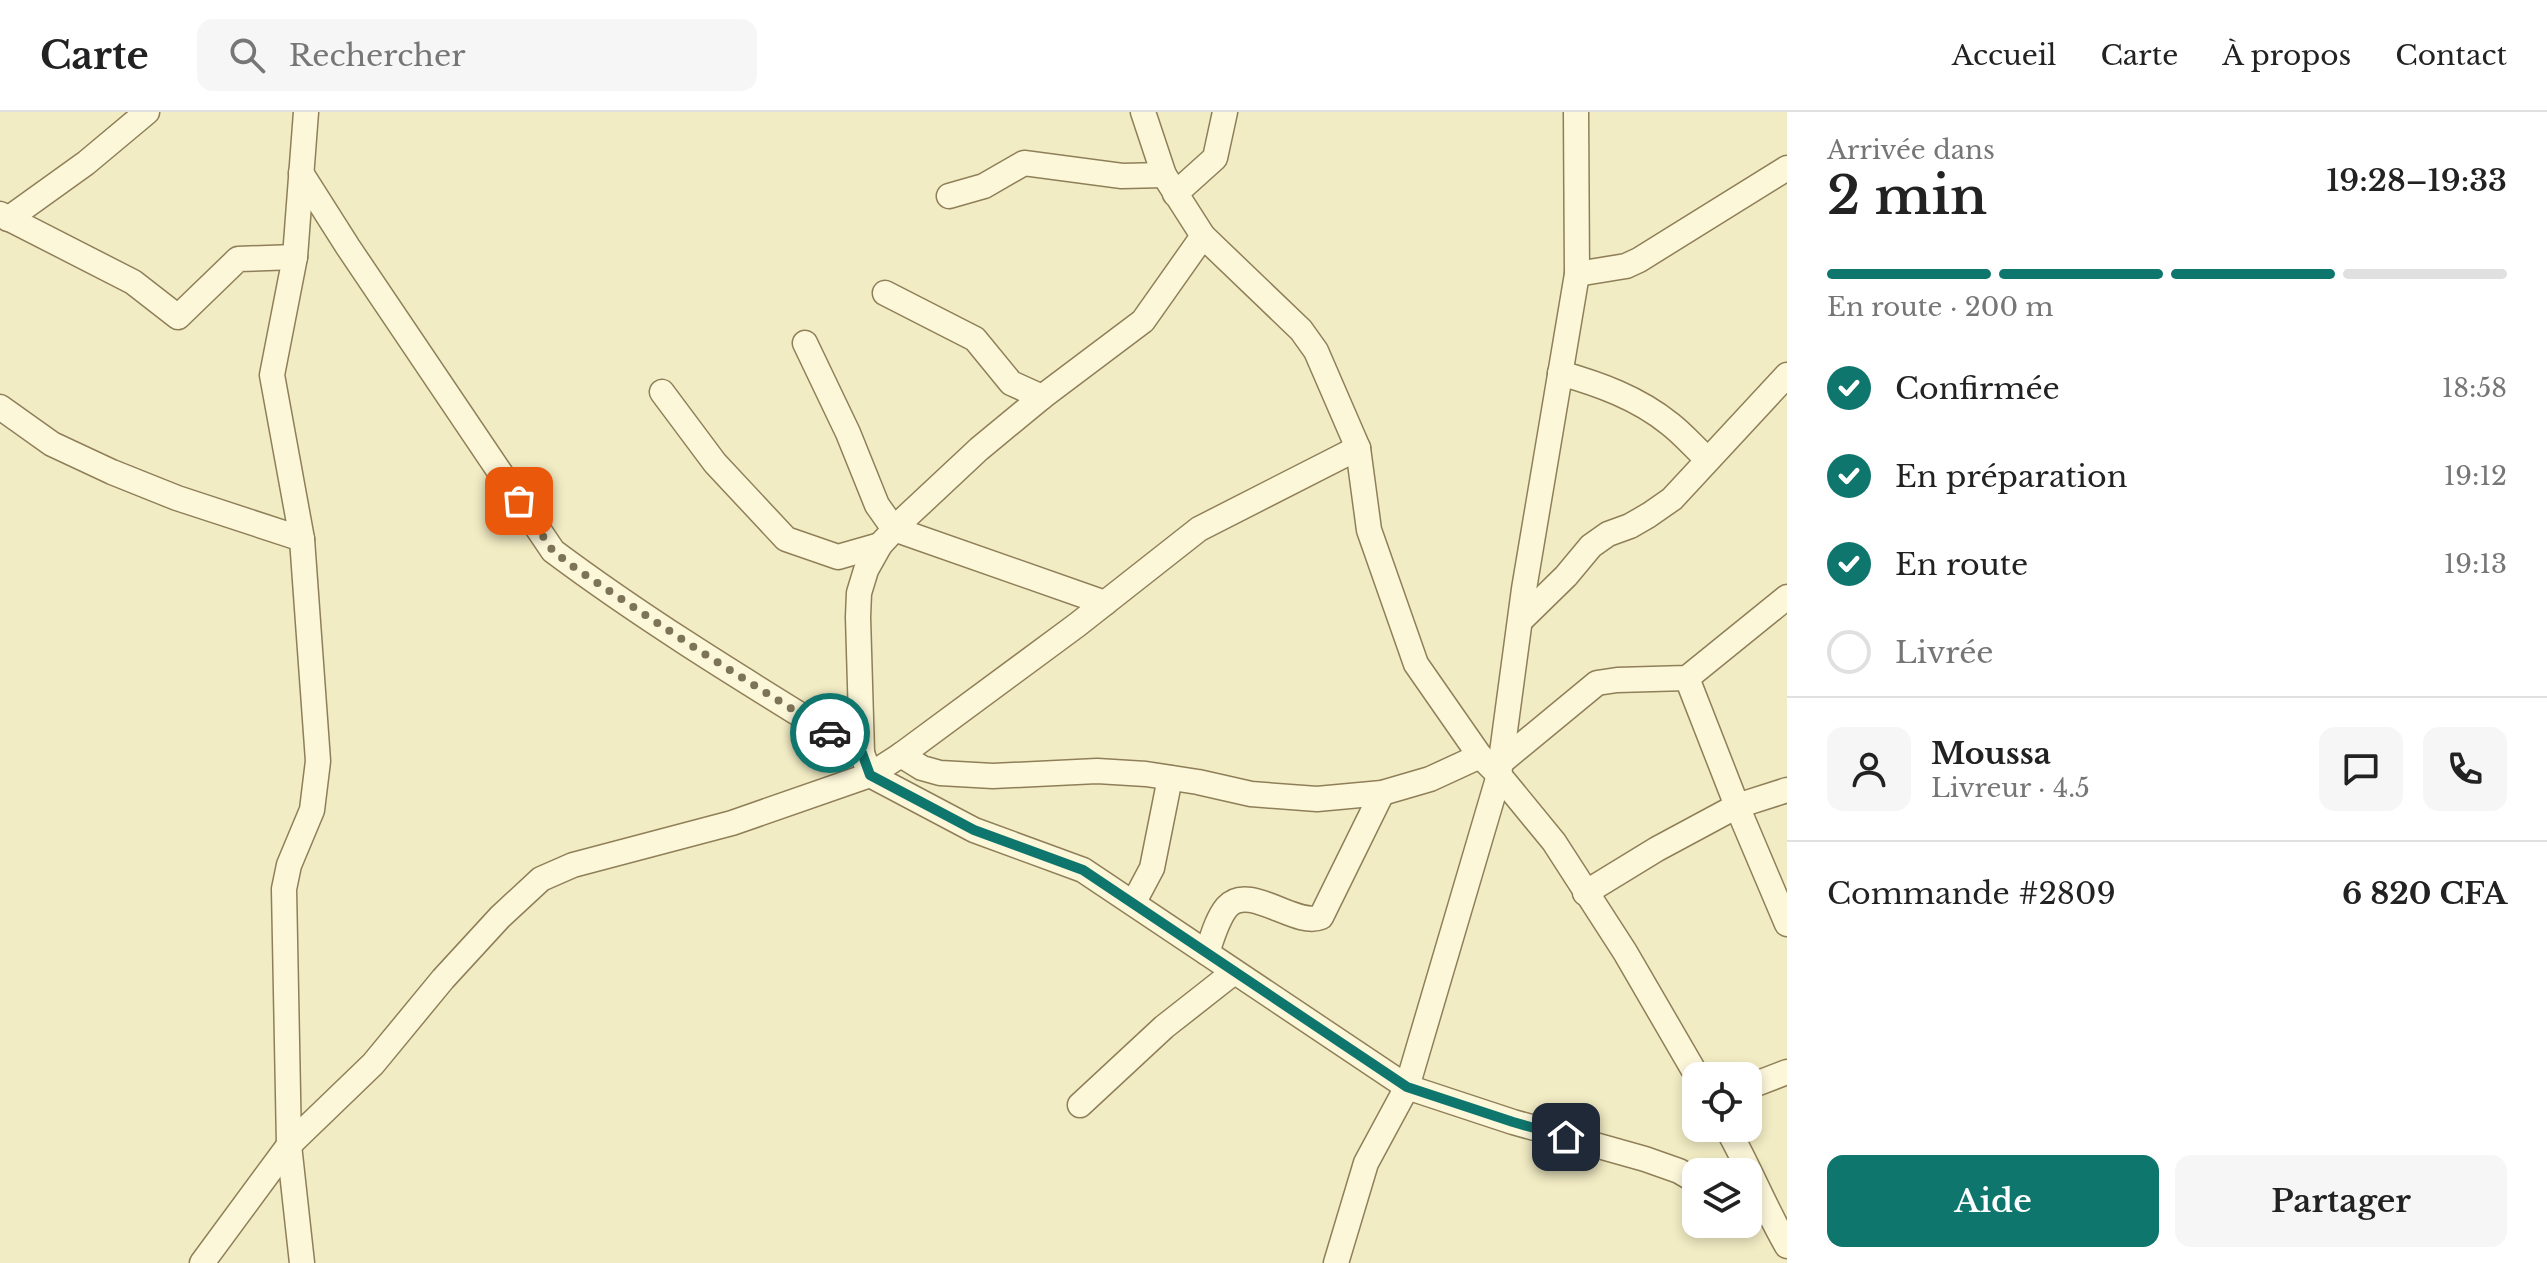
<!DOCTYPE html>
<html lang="fr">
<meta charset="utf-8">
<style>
:root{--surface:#fff;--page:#f6f6f6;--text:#222;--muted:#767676;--line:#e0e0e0;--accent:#0f766e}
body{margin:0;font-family:"Libre Baskerville",serif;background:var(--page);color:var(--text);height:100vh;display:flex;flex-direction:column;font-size:30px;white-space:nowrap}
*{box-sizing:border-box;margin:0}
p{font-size:26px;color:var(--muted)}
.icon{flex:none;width:44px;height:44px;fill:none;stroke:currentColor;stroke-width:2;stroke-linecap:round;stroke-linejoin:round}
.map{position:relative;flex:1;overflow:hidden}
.panel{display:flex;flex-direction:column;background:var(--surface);width:760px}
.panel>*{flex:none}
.tools{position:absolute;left:1682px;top:950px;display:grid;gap:16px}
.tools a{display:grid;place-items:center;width:80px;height:80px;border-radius:16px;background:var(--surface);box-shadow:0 4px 12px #0003;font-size:40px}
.pin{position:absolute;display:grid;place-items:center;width:68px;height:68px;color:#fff;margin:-34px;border-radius:16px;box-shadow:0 4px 12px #0006}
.courier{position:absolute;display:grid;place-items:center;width:80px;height:80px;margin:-40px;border:6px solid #0f766e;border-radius:50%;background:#fff;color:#222;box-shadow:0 2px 10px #0007}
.head em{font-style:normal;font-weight:600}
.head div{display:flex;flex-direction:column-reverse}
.head{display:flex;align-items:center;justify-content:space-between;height:136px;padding:0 40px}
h1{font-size:52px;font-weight:600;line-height:60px}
.bar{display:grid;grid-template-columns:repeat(4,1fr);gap:12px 8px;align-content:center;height:96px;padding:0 40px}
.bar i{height:10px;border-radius:6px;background:var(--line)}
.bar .selected{background:var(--accent)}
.bar p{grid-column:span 4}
.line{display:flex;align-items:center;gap:20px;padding:0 40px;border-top:2px solid var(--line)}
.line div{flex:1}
.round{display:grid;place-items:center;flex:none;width:84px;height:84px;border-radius:16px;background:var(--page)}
ol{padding:0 40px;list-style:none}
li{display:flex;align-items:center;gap:24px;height:88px}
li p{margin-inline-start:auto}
li .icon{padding:8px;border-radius:50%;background:var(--accent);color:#fff;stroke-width:4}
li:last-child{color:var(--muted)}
li i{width:44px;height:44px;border:4px solid var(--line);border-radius:50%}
.primary-button{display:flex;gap:16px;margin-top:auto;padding:16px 40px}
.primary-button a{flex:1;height:92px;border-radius:16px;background:var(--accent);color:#fff;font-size:32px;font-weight:600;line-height:92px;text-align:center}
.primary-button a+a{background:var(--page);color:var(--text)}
header{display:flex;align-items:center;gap:48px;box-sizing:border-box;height:112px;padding:0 40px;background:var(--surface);border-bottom:2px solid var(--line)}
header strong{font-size:38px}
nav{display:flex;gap:44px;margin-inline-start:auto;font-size:28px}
.search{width:560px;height:72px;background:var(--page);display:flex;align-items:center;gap:20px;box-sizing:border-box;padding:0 28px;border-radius:16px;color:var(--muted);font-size:30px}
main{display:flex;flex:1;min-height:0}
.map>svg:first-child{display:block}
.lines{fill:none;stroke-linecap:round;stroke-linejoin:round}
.street-casing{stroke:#8f7f58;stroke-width:27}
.street{stroke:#fcf7d9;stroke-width:24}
.done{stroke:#7d7458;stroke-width:8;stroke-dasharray:0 14.4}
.route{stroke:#0f766e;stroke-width:10}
</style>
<header>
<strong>Carte</strong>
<div class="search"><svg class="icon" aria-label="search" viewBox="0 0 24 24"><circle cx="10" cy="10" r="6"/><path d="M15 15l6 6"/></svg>Rechercher</div>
<nav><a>Accueil</a><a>Carte</a><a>À propos</a><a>Contact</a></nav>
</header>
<main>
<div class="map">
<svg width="1787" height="1151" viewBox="0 0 1787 1151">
<rect width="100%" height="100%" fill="#f2ecc4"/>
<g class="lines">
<g class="street-casing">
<g id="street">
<path d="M1143 0 1164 63 1203 124 1301 218 1316 239 1358 336 1369 418 1416 552 1480 644 1499 663 1554 730 1625 840 1697 964"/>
<path d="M301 61 348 135 553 439C652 513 757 576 862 641L870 663 901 643 1077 513 1199 417 1358 336"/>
<path d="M1175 82 1215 46 1225 0"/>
<path d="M949 84 984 74 1024 51 1122 64 1164 63"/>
<path d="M0 102 133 170 178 205 238 147 295 145"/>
<path d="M8 107 86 51 147 0"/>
<path d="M1577 162 1626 154 1639 148 1787 56"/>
<path d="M885 181 975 227 1011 271 1042 285"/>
<path d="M805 231 848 321 877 393 894 417 1105 491"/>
<path d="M1560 261C1599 272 1638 286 1670 312 1683 322 1694 335 1707 347"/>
<path d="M662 280 715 351 786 427 838 445 880 433"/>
<path d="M0 295 52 332 112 360 177 386 302 427"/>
<path d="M1521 508 1566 464 1591 434 1608 422 1630 414 1649 403 1672 387 1787 263"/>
<path d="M1687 566 1737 694 1787 812"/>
<path d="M862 641 858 505 859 481 866 458 880 433 902 409 979 337 1042 285 1143 209 1203 124"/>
<path d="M901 643 922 656 940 661 993 664 1097 659 1146 662 1198 670 1251 682 1317 687 1382 681 1430 667 1480 644"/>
<path d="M1500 651 1597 571 1617 568 1687 566 1787 485"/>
<path d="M1585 781 1657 737 1737 694 1787 678"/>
<path d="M1134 790 1152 756 1170 666"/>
<path d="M1207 841C1212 826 1217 807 1227 795 1249 770 1296 816 1321 805L1382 681"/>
<path d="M1748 975 1787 960"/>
<path d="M1080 993 1164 915 1234 860"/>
<path d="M1727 1016C1749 1055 1765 1096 1787 1134"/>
<path d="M202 1151 289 1033 373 952 443 867 500 805 541 767 573 753 732 711 870 663 974 718 1083 758 1407 975 1513 1010 1645 1047 1679 1059 1696 1069"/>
<path d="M302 1151 289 1033 284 777 289 753 312 698 318 649 302 427 272 263 295 145 306 0"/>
<path d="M1336 1151 1366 1051 1407 975 1499 663 1524 477 1577 162 1576 0"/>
</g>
</g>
<use href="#street" class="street"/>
</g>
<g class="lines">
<path class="done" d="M519 389 553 439 575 456 695 536 830 621"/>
<path class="route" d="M830 621 862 641 870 663 974 718 1083 758 1407 975 1513 1010 1566 1025"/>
</g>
</svg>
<div class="tools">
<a><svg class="icon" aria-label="locate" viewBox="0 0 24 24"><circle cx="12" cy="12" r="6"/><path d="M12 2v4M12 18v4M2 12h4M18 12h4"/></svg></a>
<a><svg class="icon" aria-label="layers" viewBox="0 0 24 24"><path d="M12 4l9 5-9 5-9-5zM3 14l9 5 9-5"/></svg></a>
</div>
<div class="pin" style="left:519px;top:389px;background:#ea580c"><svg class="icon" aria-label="bag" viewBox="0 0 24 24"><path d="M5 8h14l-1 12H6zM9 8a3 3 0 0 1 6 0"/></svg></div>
<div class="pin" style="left:1566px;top:1025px;background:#1f2937"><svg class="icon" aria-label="home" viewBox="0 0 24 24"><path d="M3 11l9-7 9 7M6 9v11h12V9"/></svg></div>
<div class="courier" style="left:830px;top:621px"><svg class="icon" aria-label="car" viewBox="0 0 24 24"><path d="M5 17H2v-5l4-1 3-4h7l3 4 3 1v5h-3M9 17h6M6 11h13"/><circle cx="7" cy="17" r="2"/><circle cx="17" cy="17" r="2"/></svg></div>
</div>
<section class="panel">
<div class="head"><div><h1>2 min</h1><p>Arrivée dans</p></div><em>19:28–19:33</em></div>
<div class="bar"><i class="selected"></i><i class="selected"></i><i class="selected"></i><i></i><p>En route · 200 m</p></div>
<ol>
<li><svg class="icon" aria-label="check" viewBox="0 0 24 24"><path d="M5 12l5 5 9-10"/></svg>Confirmée<p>18:58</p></li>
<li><svg class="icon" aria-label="check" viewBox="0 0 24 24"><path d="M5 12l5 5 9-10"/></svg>En préparation<p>19:12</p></li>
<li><svg class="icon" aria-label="check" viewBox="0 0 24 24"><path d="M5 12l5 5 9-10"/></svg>En route<p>19:13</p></li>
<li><i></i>Livrée</li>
</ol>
<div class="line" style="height:144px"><a class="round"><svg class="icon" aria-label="person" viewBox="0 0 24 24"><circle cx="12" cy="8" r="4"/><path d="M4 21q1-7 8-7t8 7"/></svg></a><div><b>Moussa</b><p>Livreur · 4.5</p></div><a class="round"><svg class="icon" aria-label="chat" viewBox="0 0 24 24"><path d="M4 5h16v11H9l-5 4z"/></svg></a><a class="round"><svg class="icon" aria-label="phone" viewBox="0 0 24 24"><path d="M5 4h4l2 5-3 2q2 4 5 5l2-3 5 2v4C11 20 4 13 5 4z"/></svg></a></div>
<div class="line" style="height:104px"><div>Commande #2809</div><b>6 820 CFA</b></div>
<div class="primary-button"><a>Aide</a><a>Partager</a></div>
</section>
</main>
